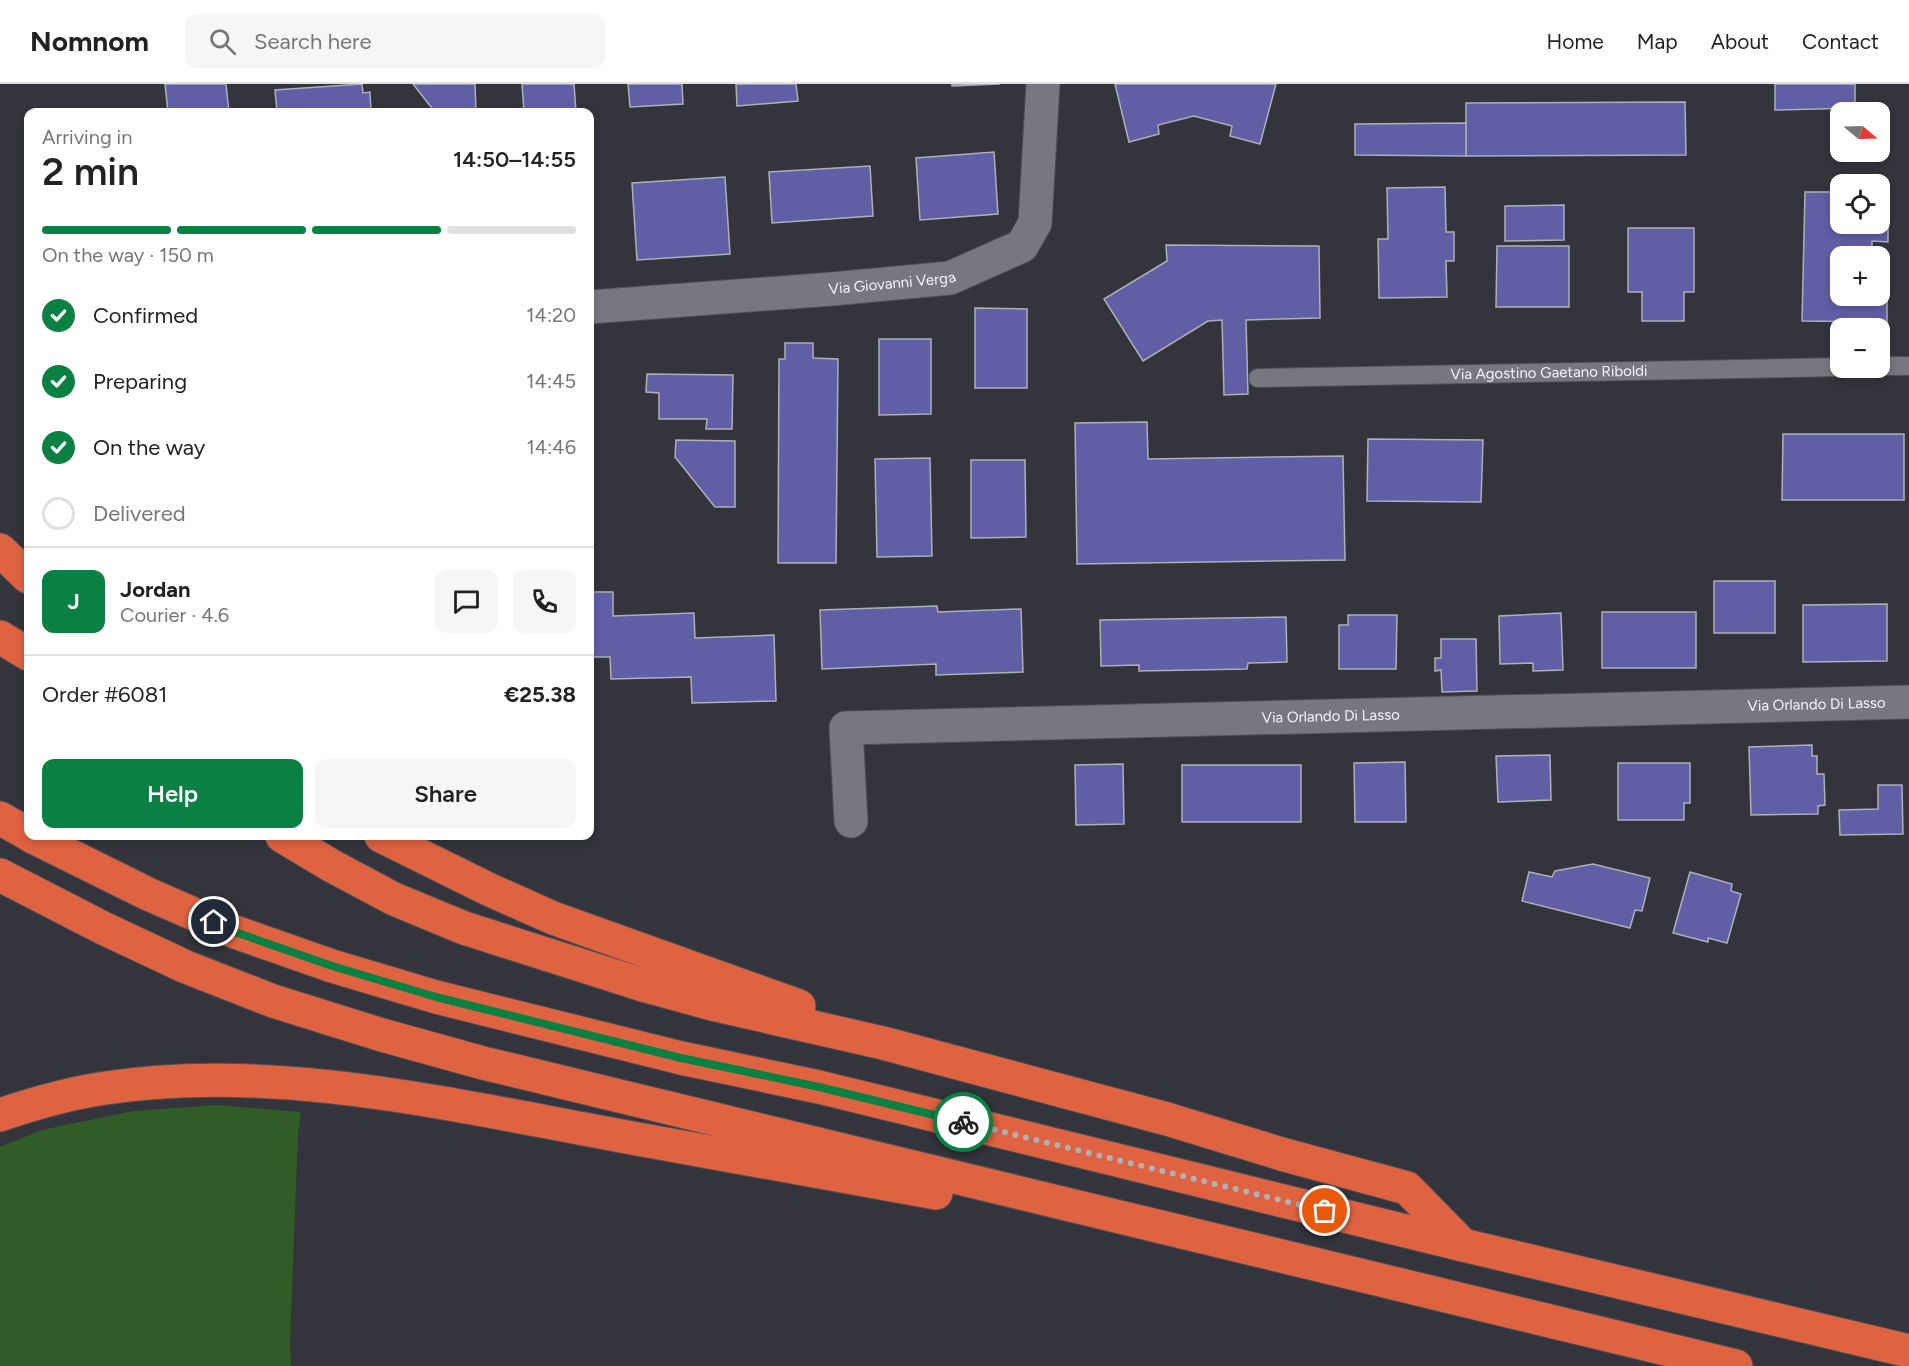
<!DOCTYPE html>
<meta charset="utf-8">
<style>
:root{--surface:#fff;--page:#f6f6f6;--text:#222;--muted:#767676;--line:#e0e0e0;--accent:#0b8043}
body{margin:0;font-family:Figtree,sans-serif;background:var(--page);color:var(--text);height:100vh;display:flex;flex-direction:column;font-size:22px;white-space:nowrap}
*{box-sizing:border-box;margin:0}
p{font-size:20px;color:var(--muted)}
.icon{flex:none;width:33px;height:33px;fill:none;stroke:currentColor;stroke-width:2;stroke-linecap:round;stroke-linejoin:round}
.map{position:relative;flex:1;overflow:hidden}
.sheet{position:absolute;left:24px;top:24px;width:570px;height:732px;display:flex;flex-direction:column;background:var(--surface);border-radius:12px;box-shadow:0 3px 9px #0003}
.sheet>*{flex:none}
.needle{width:39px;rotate:109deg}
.buttons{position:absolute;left:1830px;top:18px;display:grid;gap:12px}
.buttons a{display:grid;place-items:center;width:60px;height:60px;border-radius:12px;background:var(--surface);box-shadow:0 3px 9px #0003;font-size:30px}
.pin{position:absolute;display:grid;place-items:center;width:51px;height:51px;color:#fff;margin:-26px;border:3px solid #fff;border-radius:50%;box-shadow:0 2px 6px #0007}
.courier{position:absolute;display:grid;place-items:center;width:60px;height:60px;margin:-30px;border:4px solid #0b8043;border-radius:50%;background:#fff;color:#222;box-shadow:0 2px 8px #0007}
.overview em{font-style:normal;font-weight:600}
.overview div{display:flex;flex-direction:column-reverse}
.overview{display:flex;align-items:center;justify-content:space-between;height:102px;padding:0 18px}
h1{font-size:39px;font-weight:600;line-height:45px}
.bar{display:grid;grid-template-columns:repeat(4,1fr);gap:9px 6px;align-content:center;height:72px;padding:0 18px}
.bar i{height:8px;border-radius:4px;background:var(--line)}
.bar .on{background:var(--accent)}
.bar p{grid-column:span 4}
.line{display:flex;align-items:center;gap:15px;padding:0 18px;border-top:2px solid var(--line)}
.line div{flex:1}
.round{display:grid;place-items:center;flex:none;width:63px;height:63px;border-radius:12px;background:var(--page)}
ol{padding:0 18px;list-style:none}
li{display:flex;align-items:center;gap:18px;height:66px}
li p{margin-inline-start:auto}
li .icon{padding:6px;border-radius:50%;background:var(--accent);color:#fff;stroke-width:4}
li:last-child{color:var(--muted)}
li i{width:33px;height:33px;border:3px solid var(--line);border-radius:50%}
.action{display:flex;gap:12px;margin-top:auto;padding:12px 18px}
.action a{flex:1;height:69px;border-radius:12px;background:var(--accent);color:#fff;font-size:24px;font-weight:600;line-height:69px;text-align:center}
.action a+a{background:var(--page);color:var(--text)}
header{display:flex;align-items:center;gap:36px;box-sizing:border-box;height:84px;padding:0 30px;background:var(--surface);border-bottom:2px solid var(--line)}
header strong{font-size:28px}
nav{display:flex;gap:33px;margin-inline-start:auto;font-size:21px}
.search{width:420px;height:54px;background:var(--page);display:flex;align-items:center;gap:15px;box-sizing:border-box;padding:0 21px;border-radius:12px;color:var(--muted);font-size:22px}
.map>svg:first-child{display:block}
.green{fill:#315c27}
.building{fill:#605fa5;stroke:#afafb8;stroke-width:1.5}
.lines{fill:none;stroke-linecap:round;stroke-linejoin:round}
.lane-casing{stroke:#505056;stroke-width:20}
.street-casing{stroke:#505056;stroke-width:35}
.highway-casing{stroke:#505056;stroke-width:35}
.lane{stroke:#777780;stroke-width:18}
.street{stroke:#777780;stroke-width:33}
.highway{stroke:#e06341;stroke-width:33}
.done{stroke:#b0b1b7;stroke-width:6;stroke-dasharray:0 10.8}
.route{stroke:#0b8043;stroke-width:8}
.labels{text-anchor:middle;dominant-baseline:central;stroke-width:4.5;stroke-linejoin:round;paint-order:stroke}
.street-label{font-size:15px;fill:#f3f4f9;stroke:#1c1c20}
</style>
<header>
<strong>Nomnom</strong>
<div class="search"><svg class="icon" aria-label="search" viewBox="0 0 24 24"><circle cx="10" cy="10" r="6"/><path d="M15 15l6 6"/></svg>Search here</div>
<nav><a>Home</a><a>Map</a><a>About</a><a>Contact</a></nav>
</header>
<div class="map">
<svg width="1909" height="1282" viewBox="0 0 1909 1282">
<rect width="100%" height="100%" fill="#34343c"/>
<path class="green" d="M217 1021 301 1028 298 1050 290 1258 291 1282H0V1063L42 1046 133 1027Z"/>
<g class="building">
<path d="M165 0H226L229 28H168Z"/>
<path d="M362 0 363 9 370 8 371 28H277L275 6Z"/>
<path d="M413 0H475L476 28H435Z"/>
<path d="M522 0H574L576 28H524Z"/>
<path d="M628 0H682L683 20 630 23Z"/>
<path d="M736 0H796L798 17 737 22Z"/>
<path d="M952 0H1000L952 2Z"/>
<path d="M1115 0H1276L1260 60 1230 52 1232 42 1194 32 1158 41 1159 50 1129 58Z"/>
<path d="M1775 0H1855V24L1775 26Z"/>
<path d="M1685 18 1686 71 1466 72V19Z"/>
<path d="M1466 39V72L1355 71V40Z"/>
<path d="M994 68 998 130 920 136 916 74Z"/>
<path d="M870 82 873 132 772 139 769 88Z"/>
<path d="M725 93 730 170 637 176 632 99Z"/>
<path d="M1445 103 1446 148H1454V177H1446L1447 213 1379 214 1378 155H1388L1387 104Z"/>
<path d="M1805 108H1840V140H1880V109H1888V158L1872 157V172H1840V212H1880V194H1887V238L1802 237Z"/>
<path d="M1564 121V156L1505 157V122Z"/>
<path d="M1628 144H1694V208H1684V237H1642V208H1628Z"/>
<path d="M1166 161 1319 162 1320 234 1246 236 1248 310 1224 311 1222 236 1208 237 1143 277 1104 215 1167 177Z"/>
<path d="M1497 162H1569V223H1496Z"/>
<path d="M975 224 1027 225V304H975Z"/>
<path d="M879 255H931V330L879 331Z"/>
<path d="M785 259H813V274L838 275 836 479H778L779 275H785Z"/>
<path d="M647 290 733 291 732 345H706L707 335H659V309L646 308Z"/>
<path d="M1147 338 1148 375 1343 372 1345 476 1077 480 1075 339Z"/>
<path d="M1783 350H1904V416H1782Z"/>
<path d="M1368 355 1483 356 1481 418 1367 417Z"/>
<path d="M676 356 735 357V423H715L675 373Z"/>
<path d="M930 374 932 472 877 473 875 375Z"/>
<path d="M971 376H1025L1026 453 971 454Z"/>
<rect x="1714" y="497" width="61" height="52"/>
<path d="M590 508H613V532L694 529 695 554 774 551 776 617 692 619 691 593 611 595 610 573H590Z"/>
<path d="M1887 520V577L1803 578V521Z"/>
<path d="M937 522 938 528 1021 525 1023 588 936 591V580L822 585 820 526Z"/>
<rect x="1602" y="528" width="94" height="56"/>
<path d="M1561 529 1563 586 1533 587V579L1500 580 1499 532Z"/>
<path d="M1348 531H1397L1396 585H1339V541H1348Z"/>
<path d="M1286 533 1287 578 1248 579 1247 585 1139 587V581L1101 582 1100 536Z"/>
<path d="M1441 555H1476L1477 607 1442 608 1441 586 1435 587V574H1441Z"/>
<path d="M1812 661V672H1817V690H1824L1825 721 1818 722V730L1751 731 1749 663Z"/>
<path d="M1550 671 1551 716 1498 718 1496 672Z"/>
<path d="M1405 678 1406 738H1355L1354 679Z"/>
<path d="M1618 679H1690V719H1684V736H1618Z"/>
<path d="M1123 680 1124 740 1076 741 1075 681Z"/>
<rect x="1182" y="681" width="119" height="57"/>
<path d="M1878 701H1902L1903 750 1840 751 1839 726 1878 725Z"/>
<path d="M1593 780 1650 794 1642 827 1635 826 1630 844 1522 817 1529 788 1552 793 1555 787Z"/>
<path d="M1690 788 1732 800 1731 807 1741 810 1727 859 1708 854V858L1673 849Z"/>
</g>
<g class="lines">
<g class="lane-casing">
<g id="lane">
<path d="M1880 282H1909"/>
<path id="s1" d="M1258 294 1840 283"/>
</g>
</g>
<g class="street-casing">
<g id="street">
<path id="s2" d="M590 223 832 205 950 194 1022 162 1035 139 1043 0"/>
<path id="s3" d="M851 737 846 644 1909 618"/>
</g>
</g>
<g class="highway-casing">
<g id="highway">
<path d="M0 466 28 493"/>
<path d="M0 553 28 570"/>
<path d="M0 734 28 750"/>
<path d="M31 752 148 810 235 848 332 882 436 913 681 974 819 1003 1463 1161 1909 1267"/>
<path d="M282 752 332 782 394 815 464 844 643 901 716 921 883 959 1167 1035 1285 1071 1407 1104 1463 1161"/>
<path d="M381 752 488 805 553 834 799 922"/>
<path d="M0 791 103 844 186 883 273 917 382 951 483 979 1736 1282"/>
<path d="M0 1031C35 1019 70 1009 106 1004 263 980 430 1016 584 1045 701 1067 818 1088 936 1109"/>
</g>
</g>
<use href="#lane" class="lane"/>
<use href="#street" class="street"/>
<use href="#highway" class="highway"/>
</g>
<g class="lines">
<path class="done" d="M963 1038 1325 1127"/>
<path class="route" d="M214 838 235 848 332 882 436 913 681 974 819 1003 963 1038"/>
</g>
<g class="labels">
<g class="street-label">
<text stroke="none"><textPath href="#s2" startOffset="303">Via Giovanni Verga</textPath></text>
<text stroke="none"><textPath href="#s1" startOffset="291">Via Agostino Gaetano Riboldi</textPath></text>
<text stroke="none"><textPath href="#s3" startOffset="1064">Via Orlando Di Lasso</textPath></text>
<text stroke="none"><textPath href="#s3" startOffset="578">Via Orlando Di Lasso</textPath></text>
</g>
</g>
</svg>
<div class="buttons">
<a><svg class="needle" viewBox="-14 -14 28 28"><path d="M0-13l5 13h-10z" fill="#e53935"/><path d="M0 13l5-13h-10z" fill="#767676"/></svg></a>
<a><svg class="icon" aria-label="locate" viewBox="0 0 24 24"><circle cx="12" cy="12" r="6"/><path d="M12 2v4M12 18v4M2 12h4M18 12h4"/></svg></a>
<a>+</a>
<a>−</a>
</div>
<div class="pin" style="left:1325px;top:1127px;background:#ea580c"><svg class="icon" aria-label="bag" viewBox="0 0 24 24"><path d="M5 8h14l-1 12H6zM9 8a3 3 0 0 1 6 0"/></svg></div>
<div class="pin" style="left:214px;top:838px;background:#1f2937"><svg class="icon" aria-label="home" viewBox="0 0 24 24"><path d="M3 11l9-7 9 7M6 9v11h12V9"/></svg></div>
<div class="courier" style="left:963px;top:1038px"><svg class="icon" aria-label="bike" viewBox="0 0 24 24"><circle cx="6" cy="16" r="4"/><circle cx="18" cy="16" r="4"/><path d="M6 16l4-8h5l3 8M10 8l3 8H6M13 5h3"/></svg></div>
<section class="sheet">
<div class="overview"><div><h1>2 min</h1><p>Arriving in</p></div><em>14:50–14:55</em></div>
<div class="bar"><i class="on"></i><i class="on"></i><i class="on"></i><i></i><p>On the way · 150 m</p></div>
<ol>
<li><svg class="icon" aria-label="check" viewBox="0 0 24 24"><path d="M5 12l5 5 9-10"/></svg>Confirmed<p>14:20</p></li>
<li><svg class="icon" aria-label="check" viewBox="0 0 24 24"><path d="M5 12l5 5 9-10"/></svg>Preparing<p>14:45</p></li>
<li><svg class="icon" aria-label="check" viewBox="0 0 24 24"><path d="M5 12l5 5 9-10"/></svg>On the way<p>14:46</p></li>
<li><i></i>Delivered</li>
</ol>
<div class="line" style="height:108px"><b class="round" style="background:var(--accent);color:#fff">J</b><div><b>Jordan</b><p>Courier · 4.6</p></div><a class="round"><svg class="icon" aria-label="chat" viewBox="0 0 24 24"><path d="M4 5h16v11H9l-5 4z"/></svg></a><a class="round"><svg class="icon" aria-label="phone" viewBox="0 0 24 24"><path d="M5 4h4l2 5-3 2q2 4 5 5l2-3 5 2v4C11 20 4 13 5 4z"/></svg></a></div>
<div class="line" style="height:78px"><div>Order #6081</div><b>€25.38</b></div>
<div class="action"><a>Help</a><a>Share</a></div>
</section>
</div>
